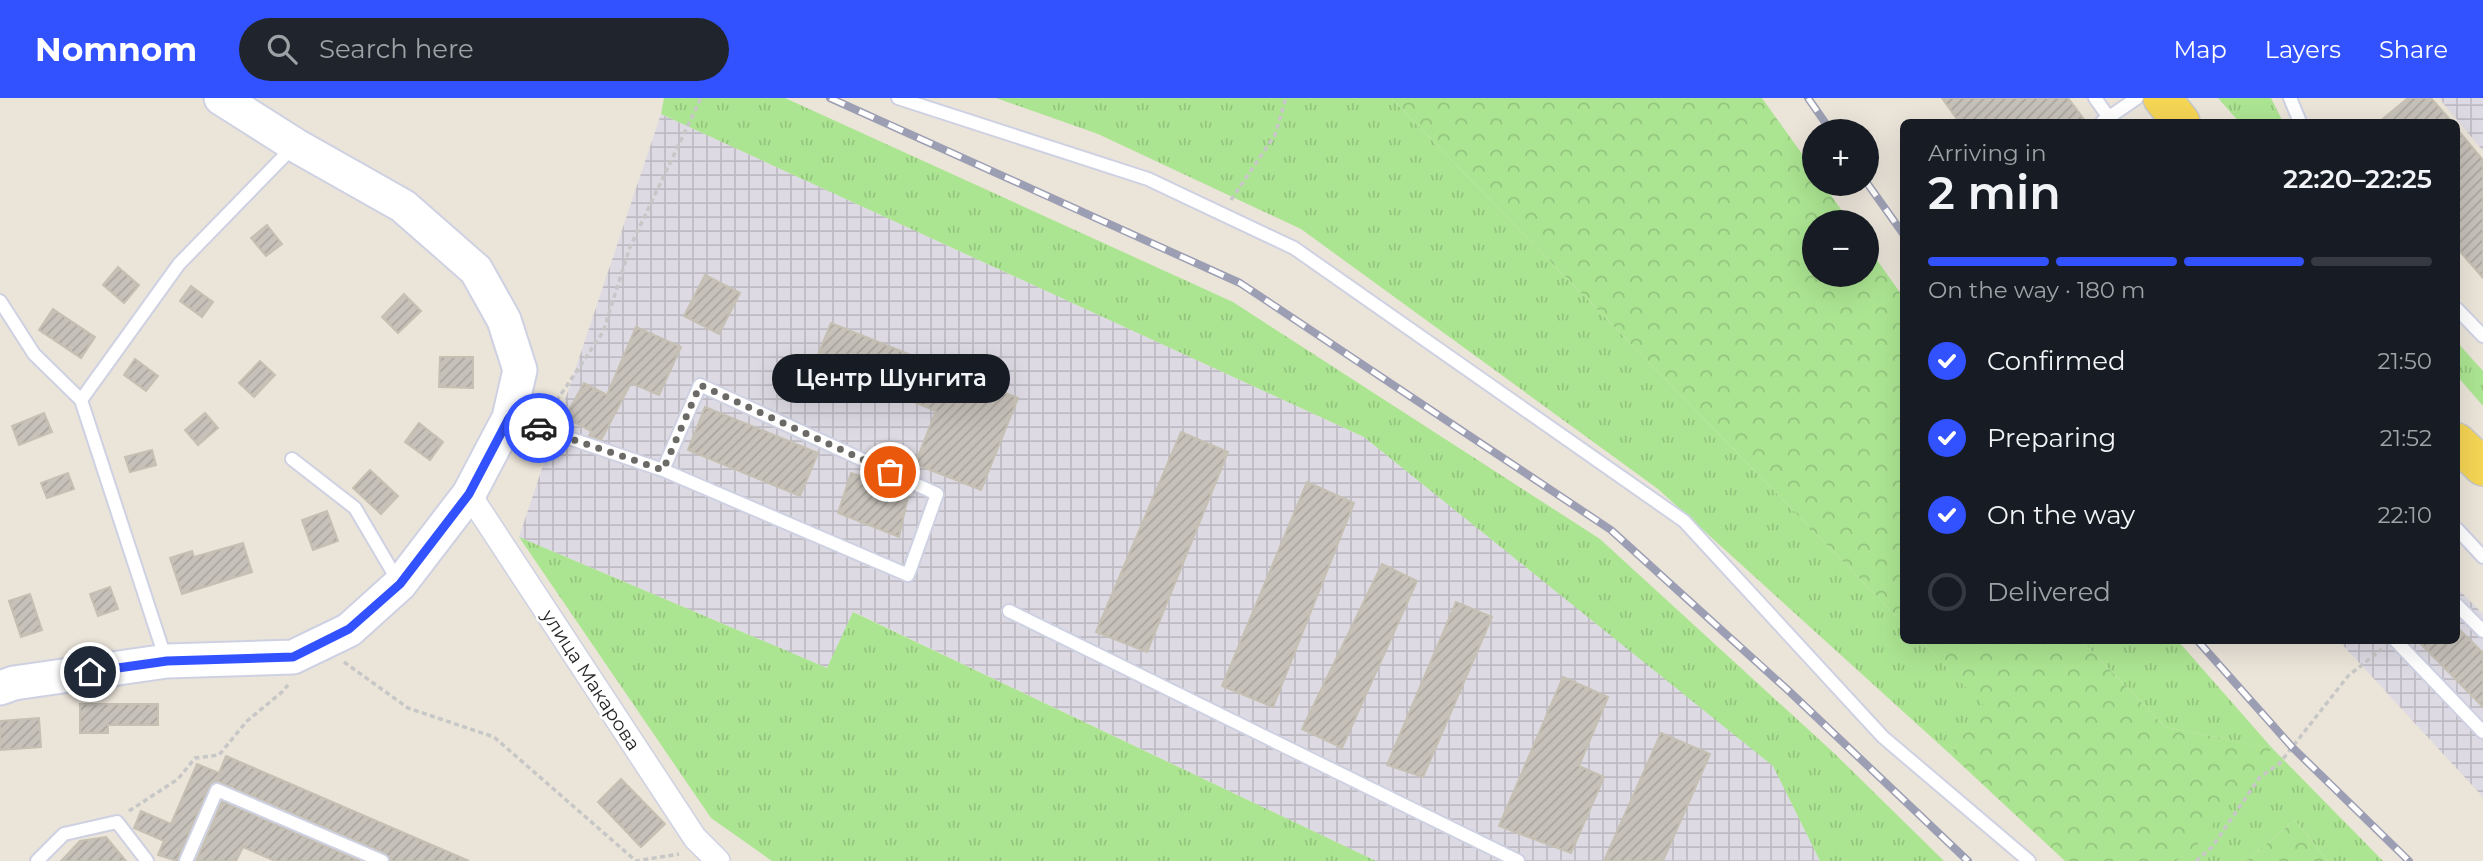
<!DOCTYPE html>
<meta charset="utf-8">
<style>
:root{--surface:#171b24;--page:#20242c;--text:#f1f3f6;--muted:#9ea1a6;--line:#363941;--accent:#3252ff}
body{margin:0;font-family:Montserrat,sans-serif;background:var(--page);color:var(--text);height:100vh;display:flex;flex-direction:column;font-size:26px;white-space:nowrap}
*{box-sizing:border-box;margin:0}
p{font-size:23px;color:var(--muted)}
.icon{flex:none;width:38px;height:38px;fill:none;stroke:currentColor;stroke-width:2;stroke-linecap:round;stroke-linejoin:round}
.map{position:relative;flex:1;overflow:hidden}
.drawer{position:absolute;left:1900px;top:21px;width:560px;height:525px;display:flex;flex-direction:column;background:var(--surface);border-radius:10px;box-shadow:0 7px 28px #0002}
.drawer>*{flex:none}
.buttons{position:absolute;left:1802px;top:21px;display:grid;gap:14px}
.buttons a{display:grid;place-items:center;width:77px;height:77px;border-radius:50%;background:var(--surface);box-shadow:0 7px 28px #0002;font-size:35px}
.pin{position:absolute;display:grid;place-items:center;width:60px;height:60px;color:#fff;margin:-30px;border:4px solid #fff;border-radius:50%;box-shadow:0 2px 7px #0007}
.courier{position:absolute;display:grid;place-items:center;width:70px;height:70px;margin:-35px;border:5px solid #3252ff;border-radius:50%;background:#fff;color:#222;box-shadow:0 2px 9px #0007}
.bubble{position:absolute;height:49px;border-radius:24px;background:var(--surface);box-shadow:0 7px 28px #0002;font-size:23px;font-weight:600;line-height:49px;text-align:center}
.overview em{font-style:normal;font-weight:600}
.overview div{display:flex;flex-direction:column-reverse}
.overview{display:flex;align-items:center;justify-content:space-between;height:119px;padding:0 28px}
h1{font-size:46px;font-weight:600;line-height:52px}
.bar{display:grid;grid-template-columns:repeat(4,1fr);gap:10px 7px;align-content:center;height:84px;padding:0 28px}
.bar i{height:9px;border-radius:5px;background:var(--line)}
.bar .current{background:var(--accent)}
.bar p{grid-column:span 4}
ol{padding:0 28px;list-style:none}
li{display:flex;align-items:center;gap:21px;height:77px}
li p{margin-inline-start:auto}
li .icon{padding:7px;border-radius:50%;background:var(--accent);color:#fff;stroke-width:4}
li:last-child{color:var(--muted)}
li i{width:38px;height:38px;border:4px solid var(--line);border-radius:50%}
header{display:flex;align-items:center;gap:42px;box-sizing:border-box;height:98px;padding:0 35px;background:var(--accent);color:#fff}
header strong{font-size:33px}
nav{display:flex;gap:38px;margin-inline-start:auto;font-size:24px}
.search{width:490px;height:63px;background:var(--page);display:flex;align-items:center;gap:18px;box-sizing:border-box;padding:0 24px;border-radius:38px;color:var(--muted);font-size:26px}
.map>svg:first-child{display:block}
.industrial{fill:url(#industrial-grid)}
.grass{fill:url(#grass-tufts)}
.forest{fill:url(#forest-crowns)}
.building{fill:url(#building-hatch);stroke:#c6c0b3;stroke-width:2}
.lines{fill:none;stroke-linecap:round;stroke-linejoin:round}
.service-casing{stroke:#ced1e2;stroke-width:16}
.minor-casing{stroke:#ced1e2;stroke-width:26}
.secondary-casing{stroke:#ced1e2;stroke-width:37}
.primary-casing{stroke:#c7c7c7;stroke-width:40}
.path{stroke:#c7c7c7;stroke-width:3.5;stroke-dasharray:5 3.5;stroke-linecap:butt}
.service{stroke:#fff;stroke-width:12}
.minor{stroke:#fff;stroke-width:23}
.secondary{stroke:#fff;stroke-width:33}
.primary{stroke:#f5d554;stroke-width:37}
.rail-casing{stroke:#9c9eb3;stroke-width:8}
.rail{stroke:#fff;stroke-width:5;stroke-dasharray:16;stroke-linecap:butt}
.done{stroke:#6c6a66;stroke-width:7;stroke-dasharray:0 12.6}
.route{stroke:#3252ff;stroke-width:9}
.labels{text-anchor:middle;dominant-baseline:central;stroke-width:5;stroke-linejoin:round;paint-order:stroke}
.street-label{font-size:19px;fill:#282828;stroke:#fff}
</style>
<header>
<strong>Nomnom</strong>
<div class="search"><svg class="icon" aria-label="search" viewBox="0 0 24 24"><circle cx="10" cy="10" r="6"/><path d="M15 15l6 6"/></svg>Search here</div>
<nav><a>Map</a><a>Layers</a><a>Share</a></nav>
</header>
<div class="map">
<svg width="2483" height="763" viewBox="0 0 2483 763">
<defs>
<pattern id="industrial-grid" width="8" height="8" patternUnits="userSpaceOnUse" patternTransform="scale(1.75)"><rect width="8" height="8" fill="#dddae3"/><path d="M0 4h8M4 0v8" fill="none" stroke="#bebbc3"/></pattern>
<pattern id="grass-tufts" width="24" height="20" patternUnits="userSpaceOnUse" patternTransform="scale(1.75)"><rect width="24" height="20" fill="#ace592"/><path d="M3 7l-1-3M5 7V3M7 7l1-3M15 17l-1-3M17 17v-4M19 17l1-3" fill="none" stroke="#94c47e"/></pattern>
<pattern id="forest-crowns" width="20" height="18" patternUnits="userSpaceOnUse" patternTransform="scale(1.75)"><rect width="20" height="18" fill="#ace592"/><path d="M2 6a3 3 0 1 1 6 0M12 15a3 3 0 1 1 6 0" fill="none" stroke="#94c47e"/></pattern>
<pattern id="building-hatch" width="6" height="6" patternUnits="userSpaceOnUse" patternTransform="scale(1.75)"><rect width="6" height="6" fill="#c6c1b9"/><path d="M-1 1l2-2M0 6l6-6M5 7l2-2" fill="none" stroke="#aaa69f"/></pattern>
</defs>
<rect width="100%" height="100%" fill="#ebe4d9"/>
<g class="industrial">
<path d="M2439 0H2483V53Z"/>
<path d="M661 16 1364 339 1774 668 1820 763H1376L854 514 827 570 519 439Z"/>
<path d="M2457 490 2483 516V699L2339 543 2457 542Z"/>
</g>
<g class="grass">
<path d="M664 0H785L1233 204 1600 441 1835 656 1944 763H1820L1773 668 1364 339 661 16Z"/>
<path d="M996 0H1391L1904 526V542L1921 543 1985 608 1950 656 1658 391 1301 131 1098 36Z"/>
<path d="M2218 0H2271L2283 24H2239Z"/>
<path d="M2457 244 2483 273V308L2457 278Z"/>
<path d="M519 439 827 570 853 514 1376 763H772L711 720Z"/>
<path d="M2082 543H2178L2272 650 2383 763H2328L2295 722 2246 763H2176L2196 747 2271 650 2165 629Z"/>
</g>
<g class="forest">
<path d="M1391 0H1762L1815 74V86H1823L1850 124H1815V177H1867V148L1904 200V526Z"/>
<path d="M1921 543H2082L2165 629 2272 650 2196 748 2176 763H2065L1950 656 1984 608Z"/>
<path d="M2295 722 2328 763H2246Z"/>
</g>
<g class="building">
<path d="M1942 0H2068L2086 24H1959Z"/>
<path d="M2408 0H2431L2452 24H2379Z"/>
<path d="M2457 31 2483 62V180L2457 150Z"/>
<path d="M267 127 282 146 266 158 251 140Z"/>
<path d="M118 169 139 187 124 205 103 187Z"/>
<path d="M705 177 740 195 719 236 684 218Z"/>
<path d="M191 188 213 204 202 219 180 203Z"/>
<path d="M404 196 421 213 398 235 382 219Z"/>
<path d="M53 211 95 239 81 260 39 232Z"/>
<path d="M831 225 1018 300 981 392 915 366 936 313 815 264Z"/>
<path d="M636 229 681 249 659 297 631 285 601 342 589 338 591 333 565 319 584 285 607 297Z"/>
<path d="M440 259H473V290L439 289Z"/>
<path d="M135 261 158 278 146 293 124 277Z"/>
<path d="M260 263 275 277 254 299 239 285Z"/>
<path d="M705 309 818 355 800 398 688 352Z"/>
<path d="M44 315 52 334 19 347 12 328Z"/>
<path d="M205 315 218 330 198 347 185 332Z"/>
<path d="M419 325 443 344 430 362 405 344Z"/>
<path d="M1181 334 1228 354 1147 554 1096 534Z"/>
<path d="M152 352 156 367 130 374 125 359Z"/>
<path d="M370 372 398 398 381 416 353 390Z"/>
<path d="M68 375 74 391 47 400 41 385Z"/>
<path d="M851 375 909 394 899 439 838 415Z"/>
<path d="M1307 384 1354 405 1273 609 1222 588Z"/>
<path d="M327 413 338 443 313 452 302 422Z"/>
<path d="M243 445 252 474 182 496 170 460 192 453 194 459Z"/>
<path d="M1382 466 1417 483 1342 650 1302 631Z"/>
<path d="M110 489 118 511 98 518 90 496Z"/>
<path d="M30 496 42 532 21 539 9 503Z"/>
<path d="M1456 504 1492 519 1423 679 1387 667Z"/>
<path d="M2457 529 2483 555V609L2417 542H2457Z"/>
<path d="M1563 579 1608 599 1579 668 1604 679 1571 755 1499 728Z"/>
<path d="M80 606H158V627H108V635H80Z"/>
<path d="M39 620 41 649 0 652V623Z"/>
<path d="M1661 635 1710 656 1663 763H1604Z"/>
<path d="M226 658 469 763H391L385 755 217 683 209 689 177 763 158 757 164 743 134 730 141 713 171 726 197 666 219 675Z"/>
<path d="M621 681 665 726 641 749 598 704Z"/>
<path d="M222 703 360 763H275L243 749 236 763H196Z"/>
<path d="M106 739 126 763H61L80 743Z"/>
</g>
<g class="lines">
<g class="service-casing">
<g id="service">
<path d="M898 0 1148 81 1294 150 1684 423 1883 639 2029 763"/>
<path d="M2095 0 2112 24"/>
<path d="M2290 0 2300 24"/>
<path d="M2102 24 2137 0"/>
<path d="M0 203 34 256 81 302"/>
<path d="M2457 211 2483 238"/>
<path d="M510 320 663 372 908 477 937 396 700 287 663 372"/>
<path d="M292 361 355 410 398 483"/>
<path d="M2457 431 2483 459"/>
<path d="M2457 507 2483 533"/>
<path d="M1009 513 1518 763"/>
<path d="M2395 542 2483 634"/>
<path d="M166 562 81 302 179 166 293 49"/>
<path d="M37 763 64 736 117 724 147 763"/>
<path d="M186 763 217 692 382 763"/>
</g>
</g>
<g class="minor-casing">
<path id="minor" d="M469 396 695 740 718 763"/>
</g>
<g class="secondary-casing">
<path id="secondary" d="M0 590 14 585 167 563 293 559 349 532 400 486 469 396 509 320 520 272 504 222 476 172 403 108 295 47 221 0"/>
</g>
<g class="primary-casing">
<g id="primary">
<path d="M2162 0 2181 24"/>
<path d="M2457 344 2483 369"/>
</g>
</g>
<g class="path">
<path d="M1231 102 1275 37 1286 0"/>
<path d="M547 317 603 234 630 149 701 0"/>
<path d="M344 564 408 610 494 639 636 763 679 756"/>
<path d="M129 713 178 681 195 660 219 657 247 623 282 594 288 587"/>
<path d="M2196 763 2212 749 2260 679 2279 666 2348 578 2382 551"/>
</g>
<use href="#service" class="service"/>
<use href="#minor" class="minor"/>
<use href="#secondary" class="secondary"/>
<use href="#primary" class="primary"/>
<g class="rail-casing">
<g id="rail">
<path d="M830 0 1240 185 1611 432 1791 595 1968 763"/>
<path d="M1808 0 1831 33"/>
<path d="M1867 85 1904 137"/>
<path d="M2197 542 2292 649 2409 763"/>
</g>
</g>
<use href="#rail" class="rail"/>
</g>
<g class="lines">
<path class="done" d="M539 330 663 372 700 287 890 374"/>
<path class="route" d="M90 574 167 563 293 559 349 531 400 486 469 396 509 320 539 330"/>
</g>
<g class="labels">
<g class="street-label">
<text transform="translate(591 582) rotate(57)">улица Макарова</text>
</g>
</g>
</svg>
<div class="buttons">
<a>+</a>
<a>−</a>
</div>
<div class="pin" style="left:890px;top:374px;background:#ea580c"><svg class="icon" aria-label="bag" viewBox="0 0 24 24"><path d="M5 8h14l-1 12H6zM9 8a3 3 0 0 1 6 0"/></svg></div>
<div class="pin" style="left:90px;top:574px;background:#1f2937"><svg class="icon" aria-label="home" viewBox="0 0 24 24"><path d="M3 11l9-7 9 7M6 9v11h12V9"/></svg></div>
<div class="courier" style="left:539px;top:330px"><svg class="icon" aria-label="car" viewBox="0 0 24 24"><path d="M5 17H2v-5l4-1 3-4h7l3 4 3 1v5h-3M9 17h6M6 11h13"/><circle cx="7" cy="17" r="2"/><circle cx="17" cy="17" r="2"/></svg></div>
<div class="bubble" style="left:772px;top:256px;width:238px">Центр Шунгита</div>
<section class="drawer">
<div class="overview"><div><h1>2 min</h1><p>Arriving in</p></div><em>22:20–22:25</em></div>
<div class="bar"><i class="current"></i><i class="current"></i><i class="current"></i><i></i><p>On the way · 180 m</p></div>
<ol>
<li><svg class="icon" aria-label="check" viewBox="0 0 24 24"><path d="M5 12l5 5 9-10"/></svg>Confirmed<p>21:50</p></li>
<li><svg class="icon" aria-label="check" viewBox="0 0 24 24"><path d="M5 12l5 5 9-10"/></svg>Preparing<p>21:52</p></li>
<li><svg class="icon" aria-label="check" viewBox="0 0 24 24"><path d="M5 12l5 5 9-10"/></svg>On the way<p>22:10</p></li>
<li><i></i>Delivered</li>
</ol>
</section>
</div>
